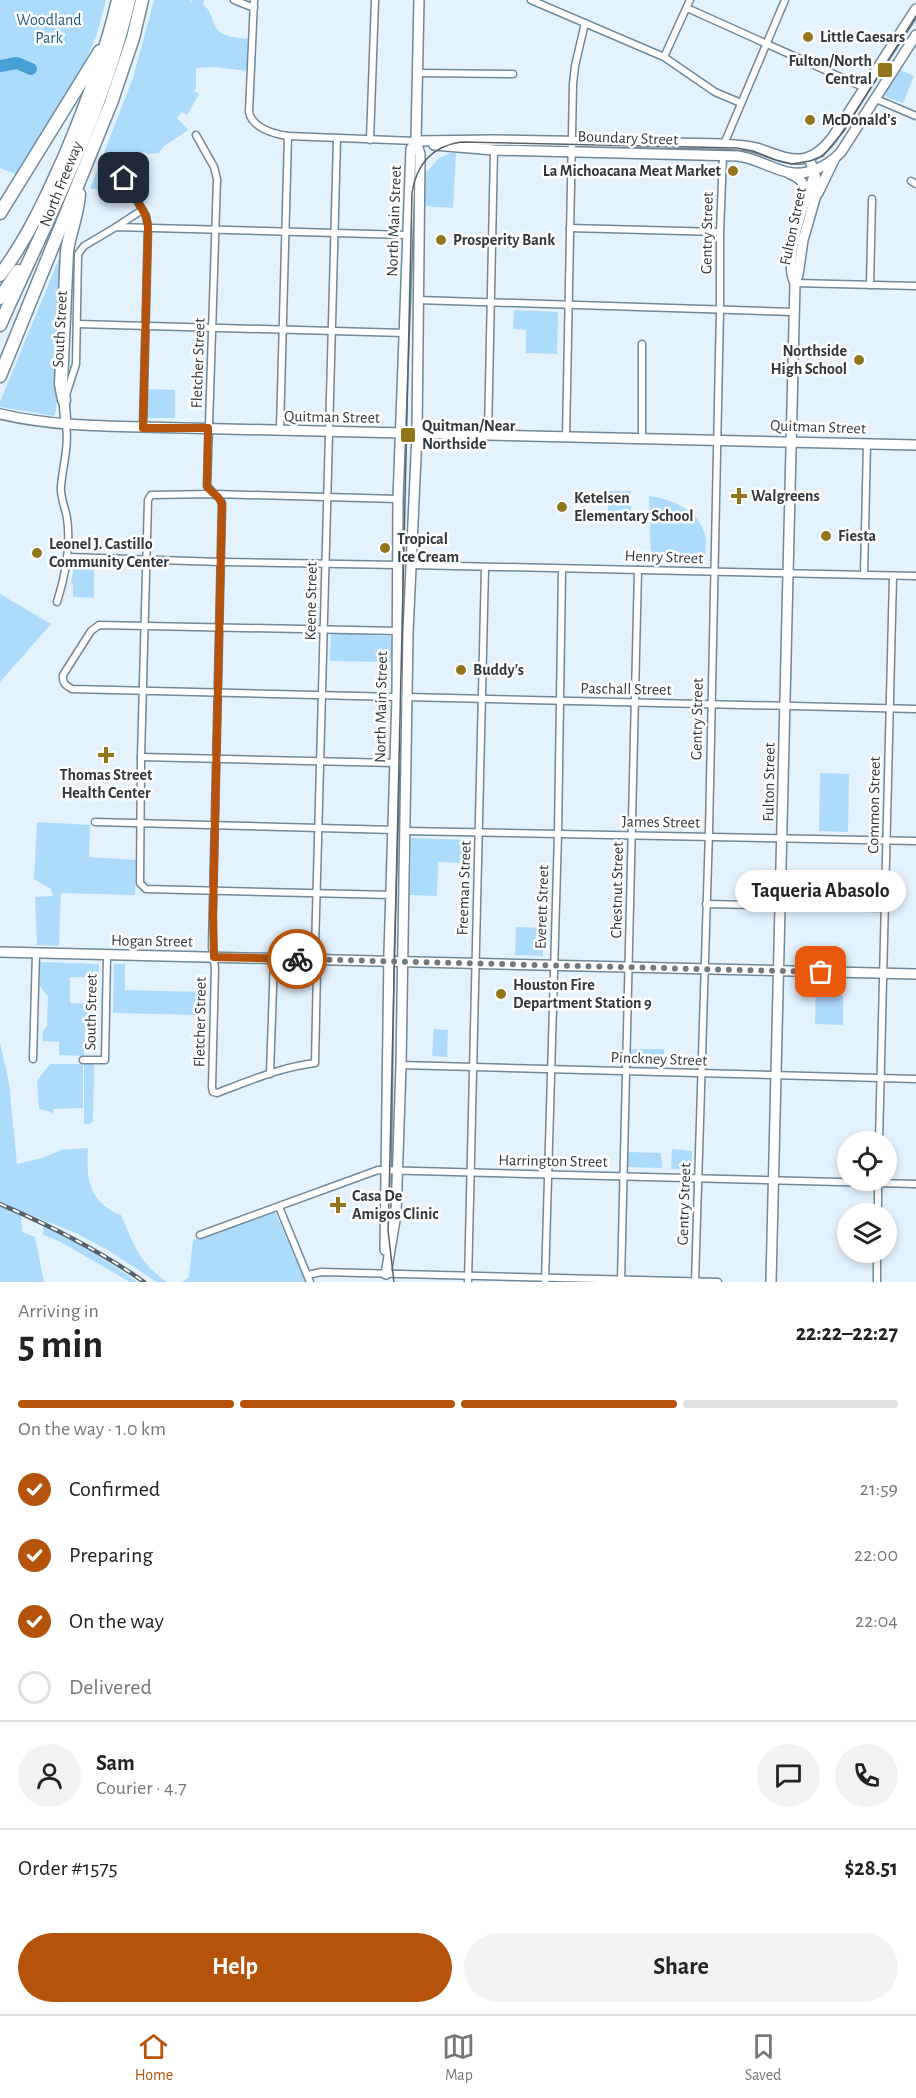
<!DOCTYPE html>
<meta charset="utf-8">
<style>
:root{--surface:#fff;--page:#f2f2f2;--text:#222;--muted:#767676;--line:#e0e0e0;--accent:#b45309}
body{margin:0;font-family:"Alegreya Sans",sans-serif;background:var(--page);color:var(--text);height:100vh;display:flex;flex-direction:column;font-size:22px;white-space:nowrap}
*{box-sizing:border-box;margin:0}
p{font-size:20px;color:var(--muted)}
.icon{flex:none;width:33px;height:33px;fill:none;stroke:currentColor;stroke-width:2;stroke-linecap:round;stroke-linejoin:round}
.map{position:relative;height:1282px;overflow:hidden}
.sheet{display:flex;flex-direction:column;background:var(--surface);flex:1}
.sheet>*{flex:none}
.buttons{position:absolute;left:837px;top:1131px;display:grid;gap:12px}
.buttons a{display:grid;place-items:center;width:60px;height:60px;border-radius:50%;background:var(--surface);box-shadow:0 3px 9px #0003;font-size:30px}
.pin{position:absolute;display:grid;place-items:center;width:51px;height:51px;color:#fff;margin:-26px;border-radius:12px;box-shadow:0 3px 9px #0006}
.courier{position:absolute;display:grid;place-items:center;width:60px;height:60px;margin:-30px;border:4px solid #b45309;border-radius:50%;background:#fff;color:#222;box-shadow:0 2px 8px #0007}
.bubble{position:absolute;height:42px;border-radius:21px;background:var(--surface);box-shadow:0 3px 9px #0003;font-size:20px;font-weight:700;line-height:42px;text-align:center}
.overview em{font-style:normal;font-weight:700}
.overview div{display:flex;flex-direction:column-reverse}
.overview{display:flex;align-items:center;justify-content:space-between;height:102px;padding:0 18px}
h1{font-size:39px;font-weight:700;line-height:45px}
.bar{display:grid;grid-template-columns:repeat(4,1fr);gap:9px 6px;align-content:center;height:72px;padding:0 18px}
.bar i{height:8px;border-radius:4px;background:var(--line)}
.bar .active{background:var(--accent)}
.bar p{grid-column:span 4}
.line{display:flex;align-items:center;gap:15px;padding:0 18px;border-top:2px solid var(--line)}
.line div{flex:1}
.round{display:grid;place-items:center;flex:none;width:63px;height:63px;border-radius:32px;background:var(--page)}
ol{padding:0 18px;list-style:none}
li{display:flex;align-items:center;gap:18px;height:66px}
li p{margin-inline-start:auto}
li .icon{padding:6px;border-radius:50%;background:var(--accent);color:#fff;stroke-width:4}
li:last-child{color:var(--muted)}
li i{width:33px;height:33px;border:3px solid var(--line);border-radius:50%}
.primary-button{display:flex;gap:12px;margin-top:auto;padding:12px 18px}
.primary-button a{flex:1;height:69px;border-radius:36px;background:var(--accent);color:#fff;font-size:24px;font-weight:700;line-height:69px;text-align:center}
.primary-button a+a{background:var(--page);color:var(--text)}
.tabs{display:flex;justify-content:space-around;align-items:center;height:84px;border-top:2px solid var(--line);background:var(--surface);font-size:16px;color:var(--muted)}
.tabs a{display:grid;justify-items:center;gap:3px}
.tabs .active{color:var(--accent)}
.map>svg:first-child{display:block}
.green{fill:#acdbfc}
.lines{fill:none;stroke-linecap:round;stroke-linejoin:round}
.river{stroke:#489fd5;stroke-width:12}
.street-casing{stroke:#708898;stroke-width:9}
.secondary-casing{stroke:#708898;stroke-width:12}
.highway-casing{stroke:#708898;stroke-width:15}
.street{stroke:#fff;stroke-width:6}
.secondary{stroke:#fff;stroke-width:9}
.highway{stroke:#fff;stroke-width:12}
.tram{stroke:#566169;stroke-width:1.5}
.rail-casing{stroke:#566169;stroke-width:4.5}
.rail{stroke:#fff;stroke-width:2;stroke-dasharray:7;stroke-linecap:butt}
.done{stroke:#6e7a82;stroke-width:6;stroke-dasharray:0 10.8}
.route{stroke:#b45309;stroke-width:8}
.poi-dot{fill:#93751b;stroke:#fff;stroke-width:2}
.labels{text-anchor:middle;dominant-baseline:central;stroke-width:5;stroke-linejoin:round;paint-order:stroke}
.park-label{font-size:16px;fill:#1a5b7f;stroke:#fff}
.poi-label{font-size:16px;font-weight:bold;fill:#2f3940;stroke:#fff;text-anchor:start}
.street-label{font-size:16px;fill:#2f3940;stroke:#fff}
</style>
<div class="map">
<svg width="916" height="1282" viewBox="0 0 916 1282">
<rect width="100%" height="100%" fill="#e3f2fd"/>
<g class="green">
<path d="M0 0H106L96 37 72 90 20 176 0 168Z"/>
<path d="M154 0H190L192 2 193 0H204L203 5C214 12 212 29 223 34 230 37 240 38 248 39V71L214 67 196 68V87L194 91 199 94 187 115 182 112 177 118 188 130 164 146 159 153 150 154 143 152 126 169 119 171 107 186 101 189H90L133 78Z"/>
<path d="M900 70 914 76 903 103 886 97 885 91Z"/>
<path d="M456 151 453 208 425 206 426 173 439 158Z"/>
<path d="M61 254 56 411 54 416 0 407V402Z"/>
<path d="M514 310 558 312 557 354 526 353V330L513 329Z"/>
<path d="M146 389 175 390V418H146Z"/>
<path d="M608 491H631V521L608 520Z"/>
<path d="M649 496C672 499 699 510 705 535 707 543 705 552 705 560L651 557Z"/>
<path d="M74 565 94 567V598L73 597V584L71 583Z"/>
<path d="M0 594 51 624 0 682Z"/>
<path d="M331 633 390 636 393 639 391 662 330 661Z"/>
<path d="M820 773 849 774 848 832 819 831Z"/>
<path d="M37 822 90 825 89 857 136 860 135 895 61 893 59 946 37 945 35 897 53 896 51 889 34 879Z"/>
<path d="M411 838 468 840V863L438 862 437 896 410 895Z"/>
<path d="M516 927 543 928V956L515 955Z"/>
<path d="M40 962 99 964V978L70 977V1003L98 1004V1021H85L84 1056 59 1055V1042L42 1041 43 1031 47 1026 48 997 40 986Z"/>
<path d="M114 964H125V990L202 992V1015L113 1013Z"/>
<path d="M816 981H841L840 995 843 996V1025L815 1024Z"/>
<path d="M434 1029 448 1030 447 1057 432 1056Z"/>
<path d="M0 1043 9 1083 17 1164 42 1158 61 1150 88 1148C86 1179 89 1203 121 1215 134 1245 139 1263 167 1282H157L111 1252 78 1234 21 1211 22 1232 35 1237 44 1282H0Z"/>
<path d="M630 1049H664V1067L634 1066V1063H630Z"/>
<path d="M84 1063H92L94 1066 93 1121 90 1124H84Z"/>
<path d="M50 1064H83V1108L53 1109V1115L51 1112 39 1109 37 1081Z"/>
<path d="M672 1149 692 1151 691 1169H671Z"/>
<path d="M630 1152 661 1153 662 1168 627 1167V1153Z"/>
<path d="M275 1212 306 1282H182L189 1277 193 1240Z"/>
<path d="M43 1226 85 1247 138 1282H130L59 1241 43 1235Z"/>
</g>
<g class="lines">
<path class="river" d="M0 66 17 63 31 69"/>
<g class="street-casing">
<g id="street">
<path d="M234 0 254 8"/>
<path d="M254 0 249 112C252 128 274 134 288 136L416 141"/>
<path d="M531 0 664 57 715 92 741 103"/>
<path d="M687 8 865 88"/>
<path d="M664 57 690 0"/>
<path d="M418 73 513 74"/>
<path d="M876 99 916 116"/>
<path d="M196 135 214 167 217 179 207 486 214 494 220 498 222 504 212 947 215 968 212 1087 213 1092 217 1093C249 1081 281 1067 315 1063L317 968 315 950 337 139"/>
<path d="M370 140 375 0"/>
<path d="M724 144 785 0"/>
<path d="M124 178 146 216 148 227 143 427"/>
<path d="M911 181 916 184"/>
<path d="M116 227 142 210"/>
<path d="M570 228 720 232"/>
<path d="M795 283 916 286"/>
<path d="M870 285 872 199"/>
<path d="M418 300 794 312"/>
<path d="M77 324 405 333"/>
<path d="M65 398 76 364 78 254 84 246 116 227 408 235"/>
<path d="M280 430 288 136"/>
<path d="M488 434 494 150"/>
<path d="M566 437 573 84 575 66 585 23"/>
<path d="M642 438V344"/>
<path d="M68 557 221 562 398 565"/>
<path d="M411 565 916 576"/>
<path d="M864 575 867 444"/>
<path d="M57 602C66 574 71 547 67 518 65 507 60 497 61 486 63 465 69 446 66 425"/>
<path d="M397 697 72 689C65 685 62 683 63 675L91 631 99 625 398 631"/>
<path d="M407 697 916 709"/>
<path d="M141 757 395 763"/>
<path d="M95 822 394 830"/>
<path d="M405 831 916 841"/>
<path d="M392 895 146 889 140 883 141 757 148 500 151 495 214 494 398 499"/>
<path d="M706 904 885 908"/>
<path d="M33 1059 36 953"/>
<path d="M83 1060H105L107 956"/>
<path d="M401 1065 916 1079"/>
<path d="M270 1074 274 959"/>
<path d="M879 1142 893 576"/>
<path d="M279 1207 310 1282"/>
<path d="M878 1214V1181"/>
<path d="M200 1235 378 1170 916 1184"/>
<path d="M308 1275 321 1272 718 1282"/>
<path d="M468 1282 485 567"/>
<path d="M545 1282 558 834 562 569"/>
<path d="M621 1282 638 570"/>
<path d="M695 1282 709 831 720 310V232L723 156"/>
<path d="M877 1282V1252"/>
</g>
</g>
<g class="secondary-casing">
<g id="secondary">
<path d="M416 141 494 140 724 144C735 145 746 145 757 148 789 159 807 170 832 138L916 9"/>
<path d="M434 145 494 150 738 156C755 158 770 168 787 172 807 177 828 166 841 152L916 35"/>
<path d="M790 174C802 178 806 185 805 197"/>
<path d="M818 193 834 160"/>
<path d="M795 283C782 258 805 201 814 176"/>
<path d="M64 400 66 425"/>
<path d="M0 414C47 425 95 426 143 427L916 445"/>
<path d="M0 952 916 974"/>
<path d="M385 1250 389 953 397 697 398 499 411 149 416 141"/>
<path d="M386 1274 396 1214 401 1065 408 633 417 434 420 154 416 141 419 0"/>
<path d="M771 1282 795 283 798 275 803 240 816 195 817 181 809 158"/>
</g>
</g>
<g class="highway-casing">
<g id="highway">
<path d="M0 213 100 51"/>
<path d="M0 275C28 238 47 196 66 153 87 103 106 53 118 0"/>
<path d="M0 298 18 271"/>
<path d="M0 325C47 219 103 114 129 0"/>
<path d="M0 376 111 103 133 38 142 0"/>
<path d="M64 400 61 384 67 251C70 231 78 213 79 194"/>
</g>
</g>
<use href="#street" class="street"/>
<use href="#secondary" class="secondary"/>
<use href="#highway" class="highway"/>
<path class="tram" d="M394 1282 388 1230 389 1199 412 193C416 165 432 146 461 142L737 148 753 151 776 160 792 164 810 161 823 156 843 132 916 16"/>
<g class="rail-casing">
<path id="rail" d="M0 1204C51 1226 99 1250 144 1282"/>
</g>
<use href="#rail" class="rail"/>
</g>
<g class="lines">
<path class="done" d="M297 959 821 972"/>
<path class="route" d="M124 178 146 216 148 227 143 428H208L207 486C211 493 220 496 222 504L213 913 214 957 297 959"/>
</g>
<g class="poi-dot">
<circle cx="808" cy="37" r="6"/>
<rect x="877" y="62" width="16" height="16" rx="3"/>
<circle cx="810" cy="120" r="6"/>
<circle cx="733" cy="171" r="6"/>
<circle cx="441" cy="240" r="6"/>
<circle cx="859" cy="360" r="6"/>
<rect x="400" y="427" width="16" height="16" rx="3"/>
<path d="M736 487h6v6h6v6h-6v6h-6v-6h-6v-6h6z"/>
<circle cx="562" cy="507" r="6"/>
<circle cx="826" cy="536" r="6"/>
<circle cx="385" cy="548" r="6"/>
<circle cx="37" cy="553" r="6"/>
<circle cx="461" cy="670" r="6"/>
<path d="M103 746h6v6h6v6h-6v6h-6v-6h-6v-6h6z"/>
<circle cx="501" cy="994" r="6"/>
<path d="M335 1196h6v6h6v6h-6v6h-6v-6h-6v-6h6z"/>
</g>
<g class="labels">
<g class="park-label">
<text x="49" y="20">Woodland<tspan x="49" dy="18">Park</tspan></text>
</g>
<g class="poi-label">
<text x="820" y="37">Little Caesars</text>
<text x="872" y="61" text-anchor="end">Fulton/North<tspan x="872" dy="18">Central</tspan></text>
<text x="822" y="120">McDonald's</text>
<text x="721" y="171" text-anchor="end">La Michoacana Meat Market</text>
<text x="453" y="240">Prosperity Bank</text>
<text x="847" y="351" text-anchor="end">Northside<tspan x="847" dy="18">High School</tspan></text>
<text x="422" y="426">Quitman/Near<tspan x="422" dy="18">Northside</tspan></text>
<text x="751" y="496">Walgreens</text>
<text x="574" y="498">Ketelsen<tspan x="574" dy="18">Elementary School</tspan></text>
<text x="838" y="536">Fiesta</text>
<text x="397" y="539">Tropical<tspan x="397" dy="18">Ice Cream</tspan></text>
<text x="49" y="544">Leonel J. Castillo<tspan x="49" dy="18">Community Center</tspan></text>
<text x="473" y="670">Buddy's</text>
<text x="106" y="775" text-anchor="middle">Thomas Street<tspan x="106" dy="18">Health Center</tspan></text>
<text x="513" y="985">Houston Fire<tspan x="513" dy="18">Department Station 9</tspan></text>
<text x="352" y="1196">Casa De<tspan x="352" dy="18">Amigos Clinic</tspan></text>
</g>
<g class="street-label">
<text transform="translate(628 138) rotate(2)">Boundary Street</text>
<text transform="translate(61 184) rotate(-68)">North Freeway</text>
<text transform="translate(394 221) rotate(-88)">North Main Street</text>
<text transform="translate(793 226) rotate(-78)">Fulton Street</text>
<text transform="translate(707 233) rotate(-89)">Gentry Street</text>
<text transform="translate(60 329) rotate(-87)">South Street</text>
<text transform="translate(198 363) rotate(-88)">Fletcher Street</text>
<text transform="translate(332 417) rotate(1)">Quitman Street</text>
<text transform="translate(818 427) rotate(2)">Quitman Street</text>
<text transform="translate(664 557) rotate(2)">Henry Street</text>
<text transform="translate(311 601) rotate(-89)">Keene Street</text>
<text transform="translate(626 689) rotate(1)">Paschall Street</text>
<text transform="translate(381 707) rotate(-89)">North Main Street</text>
<text transform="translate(697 719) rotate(-89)">Gentry Street</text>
<text transform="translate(769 782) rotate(-89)">Fulton Street</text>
<text transform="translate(874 805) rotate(-89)">Common Street</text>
<text transform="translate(661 822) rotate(1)">James Street</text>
<text transform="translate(464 888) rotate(-88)">Freeman Street</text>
<text transform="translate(617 890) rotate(-89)">Chestnut Street</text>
<text transform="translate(542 907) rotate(-88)">Everett Street</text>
<text transform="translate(152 941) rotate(1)">Hogan Street</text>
<text transform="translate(91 1012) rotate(-89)">South Street</text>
<text transform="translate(200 1022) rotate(-89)">Fletcher Street</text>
<text transform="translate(659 1059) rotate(2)">Pinckney Street</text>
<text transform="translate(553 1161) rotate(1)">Harrington Street</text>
<text transform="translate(684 1204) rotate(-88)">Gentry Street</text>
</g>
</g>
</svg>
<div class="buttons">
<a><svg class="icon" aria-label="locate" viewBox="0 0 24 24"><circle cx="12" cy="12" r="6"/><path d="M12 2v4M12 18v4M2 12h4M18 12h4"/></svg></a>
<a><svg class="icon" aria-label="layers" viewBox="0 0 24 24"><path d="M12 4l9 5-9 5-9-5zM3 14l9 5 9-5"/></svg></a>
</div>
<div class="pin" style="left:821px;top:972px;background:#ea580c"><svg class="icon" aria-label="bag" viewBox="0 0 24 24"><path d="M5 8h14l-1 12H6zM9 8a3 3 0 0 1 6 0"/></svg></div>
<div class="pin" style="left:124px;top:178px;background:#1f2937"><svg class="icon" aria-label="home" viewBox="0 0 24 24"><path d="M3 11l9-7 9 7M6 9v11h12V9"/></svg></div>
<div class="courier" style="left:297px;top:959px"><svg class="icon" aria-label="bike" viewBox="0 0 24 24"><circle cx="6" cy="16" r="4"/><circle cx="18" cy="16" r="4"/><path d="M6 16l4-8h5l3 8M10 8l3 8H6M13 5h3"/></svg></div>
<div class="bubble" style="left:735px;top:870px;width:171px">Taqueria Abasolo</div>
</div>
<section class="sheet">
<div class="overview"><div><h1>5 min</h1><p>Arriving in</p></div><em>22:22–22:27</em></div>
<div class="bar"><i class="active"></i><i class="active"></i><i class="active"></i><i></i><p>On the way · 1.0 km</p></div>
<ol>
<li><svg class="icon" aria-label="check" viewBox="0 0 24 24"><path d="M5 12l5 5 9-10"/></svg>Confirmed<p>21:59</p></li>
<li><svg class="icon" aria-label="check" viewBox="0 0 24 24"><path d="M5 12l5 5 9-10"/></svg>Preparing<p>22:00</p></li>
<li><svg class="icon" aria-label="check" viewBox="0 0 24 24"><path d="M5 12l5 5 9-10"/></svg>On the way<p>22:04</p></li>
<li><i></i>Delivered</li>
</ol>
<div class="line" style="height:108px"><a class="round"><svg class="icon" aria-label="person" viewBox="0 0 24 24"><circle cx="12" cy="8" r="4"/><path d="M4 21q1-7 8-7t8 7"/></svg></a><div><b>Sam</b><p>Courier · 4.7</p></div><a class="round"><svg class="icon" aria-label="chat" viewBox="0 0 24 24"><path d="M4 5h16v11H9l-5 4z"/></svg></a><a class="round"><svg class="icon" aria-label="phone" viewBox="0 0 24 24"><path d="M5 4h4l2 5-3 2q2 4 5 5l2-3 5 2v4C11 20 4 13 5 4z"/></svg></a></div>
<div class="line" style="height:78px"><div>Order #1575</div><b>$28.51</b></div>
<div class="primary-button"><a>Help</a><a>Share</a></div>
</section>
<nav class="tabs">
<a class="active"><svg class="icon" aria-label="home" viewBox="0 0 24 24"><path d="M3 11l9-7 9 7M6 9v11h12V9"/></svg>Home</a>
<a><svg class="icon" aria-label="map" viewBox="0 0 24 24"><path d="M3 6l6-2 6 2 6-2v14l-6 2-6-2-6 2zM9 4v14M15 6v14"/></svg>Map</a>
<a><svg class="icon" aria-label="saved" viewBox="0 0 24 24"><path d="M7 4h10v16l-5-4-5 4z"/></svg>Saved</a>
</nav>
